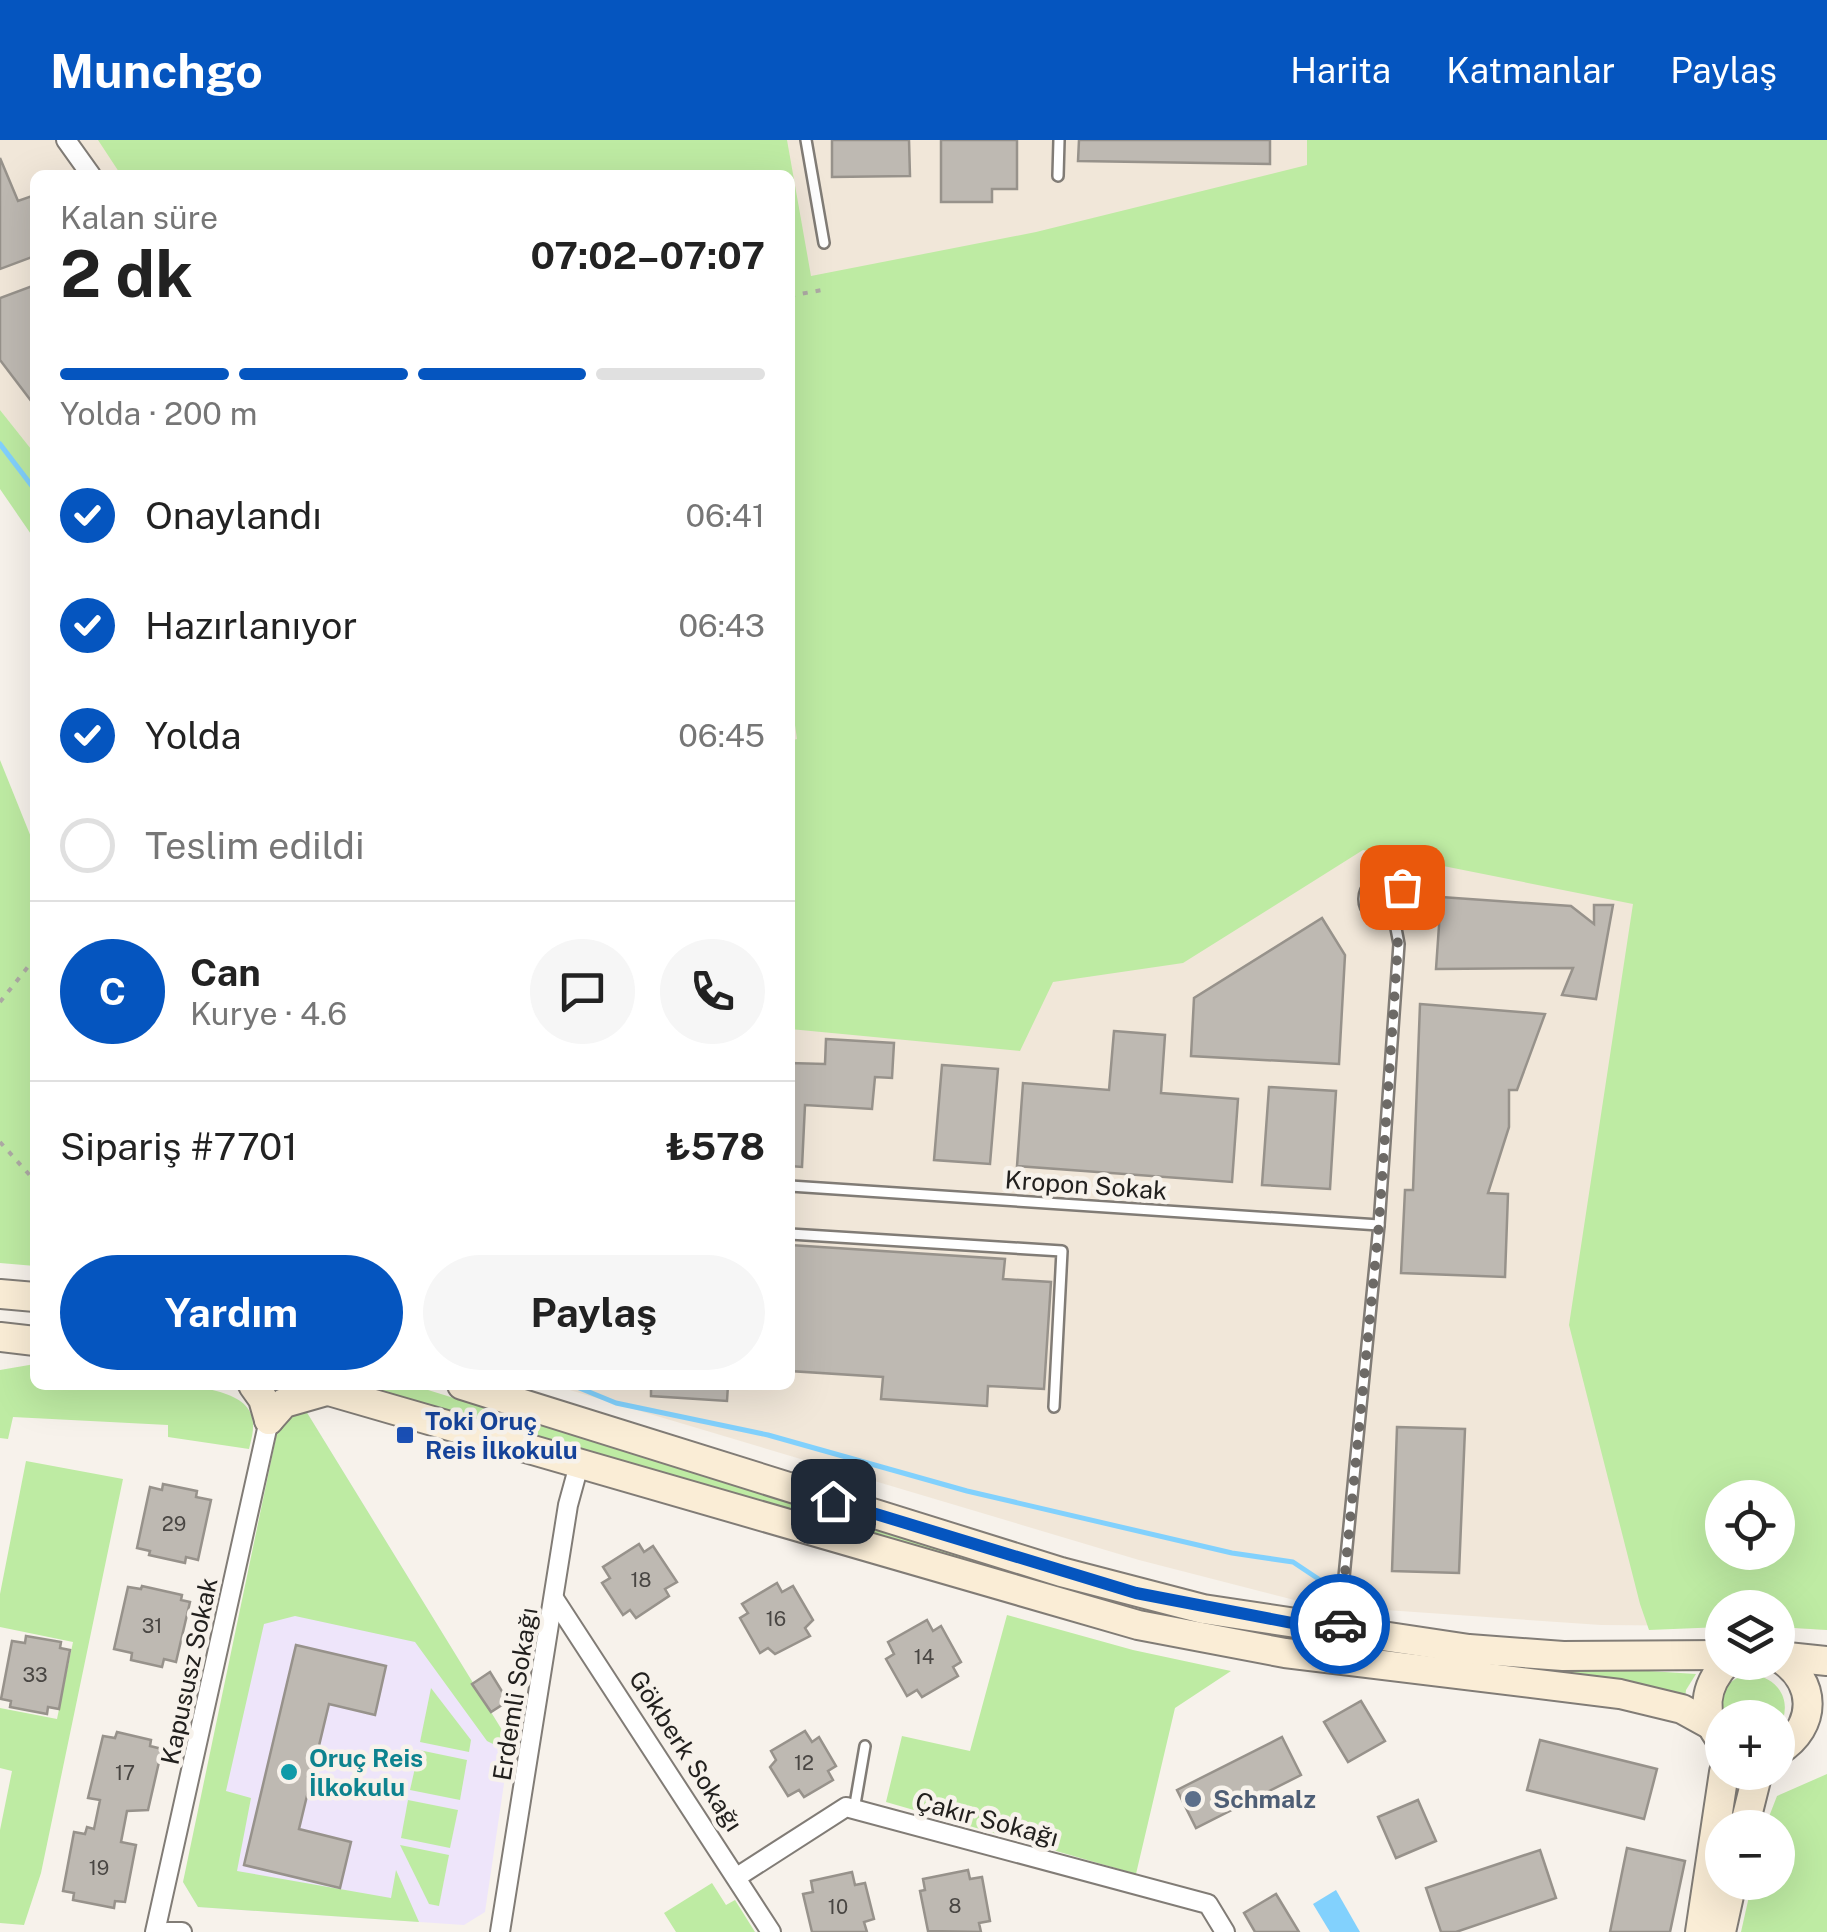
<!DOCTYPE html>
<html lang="tr">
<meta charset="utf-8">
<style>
:root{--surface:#fff;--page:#f6f6f6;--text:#222;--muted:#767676;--line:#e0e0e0;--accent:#0555bf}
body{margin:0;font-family:"Public Sans",sans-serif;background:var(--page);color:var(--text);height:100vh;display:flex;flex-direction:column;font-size:38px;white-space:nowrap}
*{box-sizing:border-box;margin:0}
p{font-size:32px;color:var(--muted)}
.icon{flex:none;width:55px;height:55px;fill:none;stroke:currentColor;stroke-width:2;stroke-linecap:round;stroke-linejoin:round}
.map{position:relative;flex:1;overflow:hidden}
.sheet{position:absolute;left:30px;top:30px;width:765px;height:1220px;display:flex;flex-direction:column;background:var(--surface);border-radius:15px;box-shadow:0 10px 40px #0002}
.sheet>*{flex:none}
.tools{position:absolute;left:1705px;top:1340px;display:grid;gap:20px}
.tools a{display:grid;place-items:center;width:90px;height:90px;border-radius:50%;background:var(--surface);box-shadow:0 10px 40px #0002;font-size:50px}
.pin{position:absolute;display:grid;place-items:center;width:85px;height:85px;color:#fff;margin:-42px;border-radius:20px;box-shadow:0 5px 15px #0006}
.courier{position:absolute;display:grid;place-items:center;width:100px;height:100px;margin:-50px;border:8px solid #0555bf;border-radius:50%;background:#fff;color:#222;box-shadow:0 2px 12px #0007}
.summary em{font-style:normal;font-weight:700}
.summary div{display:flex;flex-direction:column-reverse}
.summary{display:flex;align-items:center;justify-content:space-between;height:170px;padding:0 30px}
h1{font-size:65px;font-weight:700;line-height:75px}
.bar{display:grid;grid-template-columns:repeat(4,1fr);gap:15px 10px;align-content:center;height:120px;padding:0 30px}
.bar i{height:12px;border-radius:8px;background:var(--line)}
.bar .current{background:var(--accent)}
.bar p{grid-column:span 4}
.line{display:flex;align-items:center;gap:25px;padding:0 30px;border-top:2px solid var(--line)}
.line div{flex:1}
.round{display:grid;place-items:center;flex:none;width:105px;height:105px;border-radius:52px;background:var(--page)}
ol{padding:0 30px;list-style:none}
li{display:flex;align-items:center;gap:30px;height:110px}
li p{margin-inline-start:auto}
li .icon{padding:10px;border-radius:50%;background:var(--accent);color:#fff;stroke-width:4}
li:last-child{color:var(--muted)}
li i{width:55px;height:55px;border:5px solid var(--line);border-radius:50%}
.primary-button{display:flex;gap:20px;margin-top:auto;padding:20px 30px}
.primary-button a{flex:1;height:115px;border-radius:60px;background:var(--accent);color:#fff;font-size:40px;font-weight:700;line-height:115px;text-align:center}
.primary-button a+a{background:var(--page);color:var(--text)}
header{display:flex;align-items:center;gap:60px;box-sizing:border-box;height:140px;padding:0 50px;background:var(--accent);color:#fff}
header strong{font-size:48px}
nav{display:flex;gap:55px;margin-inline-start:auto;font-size:35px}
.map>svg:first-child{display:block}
.built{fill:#f1e7d9;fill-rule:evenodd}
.education{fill:#eee5fa}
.green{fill:#beeba3;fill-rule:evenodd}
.water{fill:#82d1fd}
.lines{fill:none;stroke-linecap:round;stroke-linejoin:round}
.stream{stroke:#82d1fd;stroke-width:5}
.building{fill:#beb9b2;stroke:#97928b;stroke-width:2.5}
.lane-casing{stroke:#817c76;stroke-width:14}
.street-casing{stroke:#817c76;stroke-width:22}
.secondary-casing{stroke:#817c76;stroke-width:32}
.path{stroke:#aeaaa5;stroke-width:4;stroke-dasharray:5 8;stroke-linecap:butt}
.lane{stroke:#fff;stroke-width:9}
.street{stroke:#fff;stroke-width:18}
.secondary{stroke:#faedd6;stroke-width:28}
.done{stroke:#6d6a66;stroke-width:10;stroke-dasharray:0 18}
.route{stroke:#0555bf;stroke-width:12}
.transit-dot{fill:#1a4fb4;stroke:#f7f2eb;stroke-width:4}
.culture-dot{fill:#0f9aa8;stroke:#f7f2eb;stroke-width:4}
.service-dot{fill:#5c6f8a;stroke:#f7f2eb;stroke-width:4}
.labels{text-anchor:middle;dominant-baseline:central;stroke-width:9;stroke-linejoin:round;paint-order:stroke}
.number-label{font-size:20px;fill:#494643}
.street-label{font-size:25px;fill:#22201e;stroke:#f7f2eb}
.transit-label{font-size:25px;font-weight:bold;fill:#164399;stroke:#f7f2eb;text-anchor:start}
.culture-label{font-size:25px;font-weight:bold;fill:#0d838f;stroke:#f7f2eb;text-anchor:start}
.service-label{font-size:25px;font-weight:bold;fill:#4e5e75;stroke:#f7f2eb;text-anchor:start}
</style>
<header>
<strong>Munchgo</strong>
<nav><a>Harita</a><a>Katmanlar</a><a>Paylaş</a></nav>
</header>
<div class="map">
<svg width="1827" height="1792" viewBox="0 0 1827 1792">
<rect width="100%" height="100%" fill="#f7f2eb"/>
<path class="built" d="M0 0H1827V1490L1778 1487V1468H1722V1486L1601 1485 1314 1465 1139 1420 553 1245H790V35H35V314L0 270ZM1722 1358H1778V1412H1722Z"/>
<path class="education" d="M306 1271 510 1603 485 1772 464 1785 198 1767 183 1742Z"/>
<g class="green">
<path d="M98 0H787L811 136 1036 92 1307 25V0H1827V1490L1778 1487V1468H1722V1487L1649 1490 1640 1464 1569 1185 1633 764 1363 710 1183 823 1053 842 1020 911 790 889V601L797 599 790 550V35H121ZM1722 1358H1778V1412H1722Z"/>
<path d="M0 270 35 314V400L0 349Z"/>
<path d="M0 620 35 707V1126L0 1123Z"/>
<path d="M35 1224V1245C77 1245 232 1231 250 1272 256 1284 252 1297 249 1309L168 1297V1285L13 1277 8 1299 0 1298V1230Z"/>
<path d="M358 1245H412L1128 1467 1329 1503 1328 1508 1129 1472Z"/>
<path d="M306 1271 510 1603 509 1612 487 1601 415 1502 295 1476 264 1484 226 1651 251 1658 237 1731 391 1758 396 1730 419 1782 198 1767 183 1742 279 1283Z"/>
<path d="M26 1321 123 1339 41 1733 24 1785 0 1783V1690L12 1631 0 1628V1568L57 1579 73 1502 0 1487V1454Z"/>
<path d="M1007 1475 1133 1510 1231 1531 1175 1568 1136 1734 886 1662 902 1596 970 1611Z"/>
<path d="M1430 1517 1696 1534 1686 1550 1684 1567Z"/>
<path d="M1749 1534C1781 1537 1794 1564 1778 1590V1578H1722L1718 1574C1722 1552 1726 1539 1749 1534Z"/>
<path d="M431 1548 471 1600 469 1612 420 1602Z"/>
<path d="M419 1610 467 1620 460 1660 410 1650Z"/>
<path d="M1827 1634V1792H1741L1752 1743 1778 1742V1688L1765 1687 1777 1656Z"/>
<path d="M408 1660 458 1670 450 1708 401 1698Z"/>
<path d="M400 1705 449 1715 439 1766 429 1764Z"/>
<path d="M712 1743 726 1765 735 1760 755 1792H676L664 1773Z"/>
</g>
<path class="water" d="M1336 1750 1360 1792H1330L1313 1764Z"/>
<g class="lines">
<g class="stream">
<path d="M0 304 35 350"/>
<path d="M572 1245 616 1263 768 1295 967 1351 1232 1413 1293 1422 1329 1446"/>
<path d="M1349 1459 1354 1465"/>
</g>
</g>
<g class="building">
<path d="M832 0H909L910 36 832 37Z"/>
<path d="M941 0H1017V49H992V62H941Z"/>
<path d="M1079 0H1270V24L1078 21Z"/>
<path d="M0 18 18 61 32 56 35 63V116L0 129Z"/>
<path d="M35 145V266L0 220V158Z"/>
<path d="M1441 757 1571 766 1594 784V765H1613L1596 859 1562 855 1573 828 1436 829Z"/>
<path d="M1322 778 1345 815 1339 924 1191 916 1194 858Z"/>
<path d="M1420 864 1545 874 1517 950H1509V987L1488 1053 1508 1054 1505 1137 1401 1133 1405 1050H1413Z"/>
<path d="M1114 891 1165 895 1161 953 1238 959 1232 1042 1017 1026 1023 943 1109 950Z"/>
<path d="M826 899 894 903 892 938 875 937 872 969 805 965 802 1027 790 1026V923L825 924Z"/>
<path d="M942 925 998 929 990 1024 934 1020Z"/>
<path d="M1269 947 1336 951 1330 1049 1262 1045Z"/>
<path d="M790 1105 1005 1119 1003 1139 1051 1142 1044 1249 988 1246 987 1266 881 1259 883 1237 790 1231Z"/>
<path d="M651 1245H728L727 1261 651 1256Z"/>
<path d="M1397 1287 1465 1289 1459 1433 1392 1431Z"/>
<path d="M163 1344 197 1351 196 1357 211 1360 198 1420 186 1417 185 1423 149 1415 150 1411 137 1408 150 1347 162 1350Z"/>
<path d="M639 1404 644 1412 653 1406 677 1442 665 1449 669 1456 636 1478 630 1470 623 1475 602 1443 610 1438 603 1427Z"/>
<path d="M777 1443 782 1452 793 1446 813 1480 805 1488 810 1496 775 1514 768 1508 760 1513 740 1478 748 1473 742 1464Z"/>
<path d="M142 1446 182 1455 181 1460 190 1462 176 1522 164 1519 162 1527 131 1520 132 1513 114 1509 128 1447 141 1449Z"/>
<path d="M927 1480 933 1491 941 1486 961 1522 953 1527 958 1536 922 1557 917 1550 907 1556 886 1519 894 1514 888 1502Z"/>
<path d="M26 1496 61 1502 60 1508 70 1510 59 1569 48 1567 47 1574 10 1567 11 1561 1 1559 12 1501 25 1503Z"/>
<path d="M296 1505 386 1526 375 1575 329 1564 299 1689 351 1702 340 1748 244 1725Z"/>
<path d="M490 1532 508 1561 491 1572 472 1544Z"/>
<path d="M1361 1561 1385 1601 1348 1622 1324 1582Z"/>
<path d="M805 1591 812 1602 819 1597 836 1626 828 1631 833 1640 804 1657 799 1650 788 1656 770 1627 776 1620 771 1611Z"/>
<path d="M117 1592 151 1600 150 1606 162 1609 148 1670 127 1671 121 1702 136 1705 125 1762 115 1761 114 1768 73 1760 74 1753 63 1751 74 1692 85 1694 87 1687 94 1689 100 1660 88 1658 103 1596 115 1598Z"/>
<path d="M1282 1597 1301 1635 1196 1688 1177 1650Z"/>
<path d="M1540 1600 1657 1629 1644 1679 1527 1650Z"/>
<path d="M1418 1660 1436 1701 1396 1718 1378 1677Z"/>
<path d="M1627 1708 1685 1721 1670 1792H1610Z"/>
<path d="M1540 1710 1556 1758 1456 1792H1441L1426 1748Z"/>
<path d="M968 1730 970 1739 982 1737 990 1781 979 1783 981 1792 928 1791 920 1751 925 1750 923 1739Z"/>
<path d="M852 1732 855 1745 865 1743 874 1779 864 1782 867 1792H812L803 1754 813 1752 811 1741Z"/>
<path d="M1276 1754 1299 1792H1255L1244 1773Z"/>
</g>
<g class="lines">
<g class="lane-casing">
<g id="lane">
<path d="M806 0 824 103"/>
<path d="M1058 36 1059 0"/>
<circle cx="1385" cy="759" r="21"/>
<path d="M790 1046 1379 1085"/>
<path d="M790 1094 1062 1111 1054 1267"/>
<path d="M1339 1487 1379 1085 1399 804 1394 778"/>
<path d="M854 1670 865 1606"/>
</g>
</g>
<g class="street-casing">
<g id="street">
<path d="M66 0 91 35"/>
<path d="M555 1460 771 1792"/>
<path d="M737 1737 846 1667 1208 1764 1225 1792"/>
<path d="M155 1792 269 1280"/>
<path d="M167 1792H182"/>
<path d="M500 1792 568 1365 579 1325"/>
</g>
</g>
<g class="secondary-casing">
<g id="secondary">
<path d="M0 1154 35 1157"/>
<path d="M0 1197 35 1201"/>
<path d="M253 1245 263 1259 269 1280"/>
<path d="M308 1245 1138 1485 1285 1513 1620 1554 1682 1569 1711 1585"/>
<path d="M462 1245 1061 1432 1203 1469 1469 1509 1563 1516 1722 1515"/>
<path d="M269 1280 284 1263 326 1251"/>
<path d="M1778 1516 1827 1521"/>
<path d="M1778 1517C1817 1541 1818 1586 1778 1611"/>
<path d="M1722 1601C1700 1575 1704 1546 1727 1522"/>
<path d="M1744 1688 1758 1632"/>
<path d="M1700 1792 1724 1632"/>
<path d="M1721 1792 1732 1742"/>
</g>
</g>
<g class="path">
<path d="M790 156 827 149"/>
<path d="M0 862 35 818"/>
<path d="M0 1002 35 1041"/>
</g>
<use href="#lane" class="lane"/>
<use href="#street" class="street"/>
<use href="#secondary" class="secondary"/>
</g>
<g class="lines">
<path class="done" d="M1340 1484 1379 1084 1398 804 1394 778 1406 761 1402 747"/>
<path class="route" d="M833 1361 1136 1453 1339 1492 1340 1484"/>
</g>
<rect class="transit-dot" x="395" y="1285" width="20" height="20" rx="5"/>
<circle class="culture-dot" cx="289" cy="1632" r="10"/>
<circle class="service-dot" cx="1193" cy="1659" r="10"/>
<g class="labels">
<g class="number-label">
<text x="174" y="1384">29</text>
<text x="641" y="1440">18</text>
<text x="776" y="1479">16</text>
<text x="152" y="1486">31</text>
<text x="924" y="1517">14</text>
<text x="35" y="1535">33</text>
<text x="804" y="1623">12</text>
<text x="125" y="1633">17</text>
<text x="99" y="1728">19</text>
<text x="955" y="1766">8</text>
<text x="838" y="1767">10</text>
</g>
<g class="street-label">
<text transform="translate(1086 1045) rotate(4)">Kropon Sokak</text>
<text transform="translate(189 1531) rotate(-78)">Kapususz Sokak</text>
<text transform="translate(515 1554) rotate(-81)">Erdemli Sokağı</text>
<text transform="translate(686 1611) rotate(57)">Gökberk Sokağı</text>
<text transform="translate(987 1679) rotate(15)">Çakır Sokağı</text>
</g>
<g class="transit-label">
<text x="425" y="1281">Toki Oruç<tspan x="425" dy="29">Reis İlkokulu</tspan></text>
</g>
<g class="culture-label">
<text x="309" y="1618">Oruç Reis<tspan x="309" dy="29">İlkokulu</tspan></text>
</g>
<g class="service-label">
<text x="1213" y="1659">Schmalz</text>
</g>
</g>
</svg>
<div class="tools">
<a><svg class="icon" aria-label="locate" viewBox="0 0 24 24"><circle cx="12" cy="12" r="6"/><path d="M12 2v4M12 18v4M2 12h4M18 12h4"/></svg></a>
<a><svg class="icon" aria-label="layers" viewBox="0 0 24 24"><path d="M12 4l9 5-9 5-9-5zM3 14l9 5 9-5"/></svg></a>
<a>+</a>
<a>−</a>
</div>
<div class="pin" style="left:1402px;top:747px;background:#ea580c"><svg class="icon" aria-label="bag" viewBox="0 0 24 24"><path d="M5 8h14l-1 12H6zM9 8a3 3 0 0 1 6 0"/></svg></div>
<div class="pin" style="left:833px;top:1361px;background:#1f2937"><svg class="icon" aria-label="home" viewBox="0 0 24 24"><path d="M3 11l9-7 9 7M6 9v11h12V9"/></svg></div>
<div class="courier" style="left:1340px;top:1484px"><svg class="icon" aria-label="car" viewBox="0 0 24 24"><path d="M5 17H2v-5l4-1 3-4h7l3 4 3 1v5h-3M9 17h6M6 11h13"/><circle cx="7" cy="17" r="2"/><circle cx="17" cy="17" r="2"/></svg></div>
<section class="sheet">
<div class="summary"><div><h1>2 dk</h1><p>Kalan süre</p></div><em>07:02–07:07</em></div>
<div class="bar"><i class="current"></i><i class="current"></i><i class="current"></i><i></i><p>Yolda · 200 m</p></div>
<ol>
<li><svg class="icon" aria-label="check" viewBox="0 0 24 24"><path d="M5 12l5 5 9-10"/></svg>Onaylandı<p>06:41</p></li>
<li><svg class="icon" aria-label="check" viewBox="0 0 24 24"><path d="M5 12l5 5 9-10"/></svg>Hazırlanıyor<p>06:43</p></li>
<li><svg class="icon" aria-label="check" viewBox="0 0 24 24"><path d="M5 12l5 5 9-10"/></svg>Yolda<p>06:45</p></li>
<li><i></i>Teslim edildi</li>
</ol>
<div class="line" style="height:180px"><b class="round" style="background:var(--accent);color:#fff">C</b><div><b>Can</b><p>Kurye · 4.6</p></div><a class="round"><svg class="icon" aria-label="chat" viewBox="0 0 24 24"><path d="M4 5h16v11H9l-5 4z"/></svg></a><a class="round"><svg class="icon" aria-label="phone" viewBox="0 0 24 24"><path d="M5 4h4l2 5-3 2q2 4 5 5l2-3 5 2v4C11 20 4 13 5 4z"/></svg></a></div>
<div class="line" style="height:130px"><div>Sipariş #7701</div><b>₺578</b></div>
<div class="primary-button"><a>Yardım</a><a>Paylaş</a></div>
</section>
</div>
